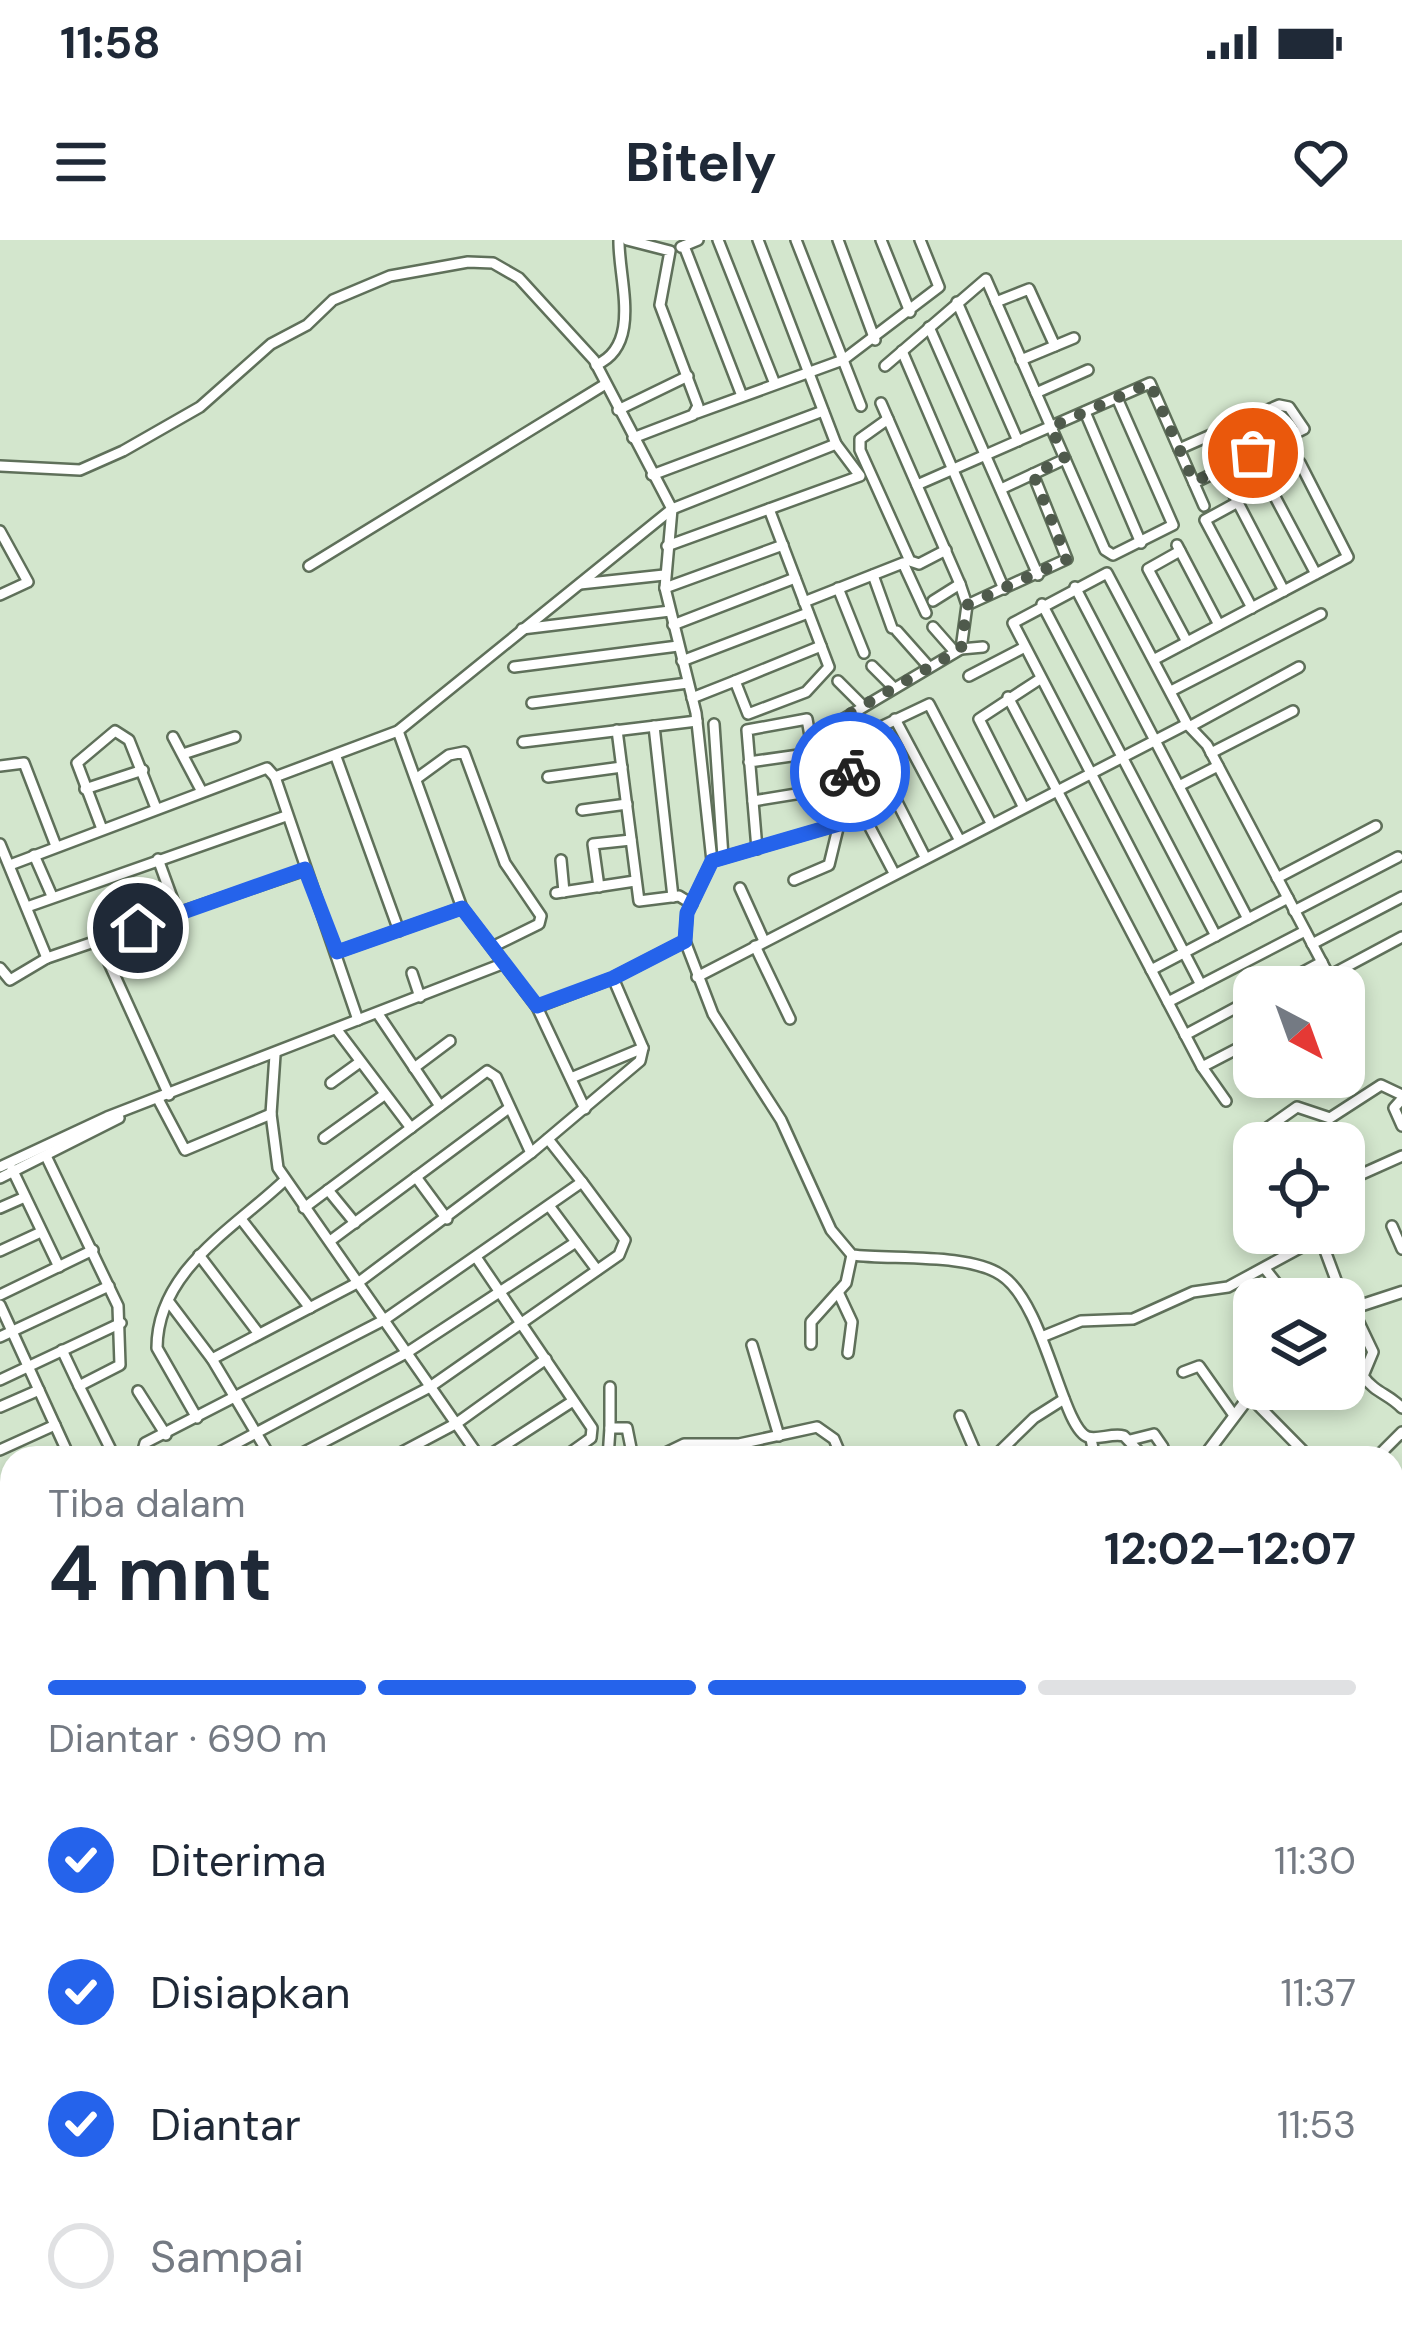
<!DOCTYPE html>
<html lang="id">
<meta charset="utf-8">
<style>
:root{--surface:#fff;--page:#f6f6f7;--text:#1f2937;--muted:#747a83;--line:#e0e1e3;--accent:#2563eb}
body{margin:0;font-family:"DM Sans",sans-serif;background:var(--page);color:var(--text);height:100vh;display:flex;flex-direction:column;font-size:45px;white-space:nowrap}
*{box-sizing:border-box;margin:0}
p{font-size:39px;color:var(--muted)}
.icon{flex:none;width:66px;height:66px;fill:none;stroke:currentColor;stroke-width:2;stroke-linecap:round;stroke-linejoin:round}
.map{position:relative;flex:1;overflow:hidden}
.details{position:absolute;left:0px;top:1206px;width:1404px;height:900px;display:flex;flex-direction:column;background:var(--surface);border-radius:36px 36px 0 0;box-shadow:0 6px 18px #0003}
.details>*{flex:none}
.needle{width:78px;rotate:139deg}
.fabs{position:absolute;left:1233px;top:726px;display:grid;gap:24px}
.fabs a{display:grid;place-items:center;width:132px;height:132px;border-radius:24px;background:var(--surface);box-shadow:0 6px 18px #0003;font-size:60px}
.pin{position:absolute;display:grid;place-items:center;width:102px;height:102px;color:#fff;margin:-51px;border:6px solid #fff;border-radius:50%;box-shadow:0 3px 12px #0007}
.courier{position:absolute;display:grid;place-items:center;width:120px;height:120px;margin:-60px;border:9px solid #2563eb;border-radius:50%;background:#fff;color:#222;box-shadow:0 3px 15px #0007}
.headline em{font-style:normal;font-weight:700}
.headline div{display:flex;flex-direction:column-reverse}
.headline{display:flex;align-items:center;justify-content:space-between;height:204px;padding:0 48px}
h1{font-size:78px;font-weight:700;line-height:90px}
.bar{display:grid;grid-template-columns:repeat(4,1fr);gap:18px 12px;align-content:center;height:144px;padding:0 48px}
.bar i{height:15px;border-radius:9px;background:var(--line)}
.bar .on{background:var(--accent)}
.bar p{grid-column:span 4}
ol{padding:0 48px;list-style:none}
li{display:flex;align-items:center;gap:36px;height:132px}
li p{margin-inline-start:auto}
li .icon{padding:12px;border-radius:50%;background:var(--accent);color:#fff;stroke-width:4}
li:last-child{color:var(--muted)}
li i{width:66px;height:66px;border:6px solid var(--line);border-radius:50%}
.status{display:flex;justify-content:space-between;align-items:center;height:84px;padding:0 60px;background:var(--surface);direction:ltr}
.status svg{height:33px;fill:currentColor}
header{display:flex;justify-content:space-between;align-items:center;height:156px;padding:0 48px;background:var(--surface);font-size:54px;font-weight:700}
.map>svg:first-child{display:block}
.built{fill:#c3dabb}
.lines{fill:none;stroke-linecap:round;stroke-linejoin:round}
.minor-casing{stroke:#5f705a;stroke-width:14}
.tertiary-casing{stroke:#5f705a;stroke-width:15}
.minor{stroke:#fff;stroke-width:9}
.tertiary{stroke:#fff;stroke-width:10}
.done{stroke:#4f5a4c;stroke-width:12;stroke-dasharray:0 21.6}
.route{stroke:#2563eb;stroke-width:15}
</style>
<div class="status"><b>11:58</b><svg viewBox="0 0 49 12"><path d="M0 12V9h3v3zM5 12V6h3v6zM10 12V3h3v9zM15 12V0h3v12zM26 1h20v11H26zM47 4h2v5h-2z"/></svg></div>
<header><svg class="icon" aria-label="menu" viewBox="0 0 24 24"><path d="M4 6h16M4 12h16M4 18h16"/></svg>Bitely<svg class="icon" aria-label="heart" viewBox="0 0 24 24"><path d="M12 20l-8-8c-3-5 5-10 8-4 3-6 11-1 8 4z"/></svg></header>
<div class="map">
<svg width="1402" height="2106" viewBox="0 0 1402 2106">
<rect width="100%" height="100%" fill="#d3e6cd"/>
<path class="built" d="M236 2094H636L627 2106H495L492 2101 487 2106H225Z"/>
<g class="lines">
<g class="minor-casing">
<g id="minor">
<path d="M627 0 670 11 660 65 698 166 693 175 633 198"/>
<path d="M718 0 775 144"/>
<path d="M796 0 861 166"/>
<path d="M838 0 875 100"/>
<path d="M881 0 910 72"/>
<path d="M684 6 742 156"/>
<path d="M681 7 698 0"/>
<path d="M957 62 1018 201"/>
<path d="M996 62 1029 49 1055 106"/>
<path d="M929 87 1038 335"/>
<path d="M902 111 1004 349"/>
<path d="M1021 120 1074 98"/>
<path d="M596 125C643 105 618 38 619 0"/>
<path d="M885 126 986 39 1105 310 1113 315 1173 285 1117 158"/>
<path d="M1036 153 1088 130"/>
<path d="M618 170 688 136"/>
<path d="M1085 172 1141 303"/>
<path d="M697 173 843 120 939 47 920 0"/>
<path d="M888 179 860 199V210L910 321 919 324 946 310"/>
<path d="M1179 209 1279 165 1289 167 1304 189 1194 243"/>
<path d="M0 226 80 230 123 211 200 167 271 104 307 85 333 60 390 36 468 22 493 23 519 38 594 120 672 269 665 348 696 473 712 621 687 673 685 701 713 774 781 880 831 990 852 1015C892 1020 968 1013 1001 1035 1045 1063 1062 1189 1088 1197 1098 1200 1112 1193 1124 1196L1145 1218"/>
<path d="M652 235 823 171"/>
<path d="M917 245 1150 143 1204 266"/>
<path d="M1001 249 1065 219"/>
<path d="M1234 255 1284 351"/>
<path d="M1238 262 1205 280 1252 368"/>
<path d="M0 291 28 342 0 355"/>
<path d="M1177 305 1219 385"/>
<path d="M667 306 860 236 836 204 758 0"/>
<path d="M1180 311 1148 329 1187 402"/>
<path d="M309 326 604 145"/>
<path d="M873 335 892 388"/>
<path d="M580 344 664 335"/>
<path d="M1075 347 1248 679"/>
<path d="M665 348 783 305"/>
<path d="M838 348 864 413"/>
<path d="M933 361 960 344"/>
<path d="M804 362 903 323 926 373"/>
<path d="M1042 364 1216 696"/>
<path d="M967 365 1067 319 1033 234"/>
<path d="M673 385 795 338"/>
<path d="M933 387 955 412"/>
<path d="M522 389 670 371"/>
<path d="M897 391 929 427"/>
<path d="M961 409 983 407"/>
<path d="M1155 419 1348 317 1300 223 1266 240 1316 334"/>
<path d="M682 421 808 373"/>
<path d="M872 426 894 448"/>
<path d="M514 427 678 406"/>
<path d="M969 436 1023 408"/>
<path d="M735 441 821 406"/>
<path d="M838 441 863 466"/>
<path d="M1171 451 1321 374"/>
<path d="M1008 457 1202 827 1226 861"/>
<path d="M692 458 735 441 748 474 806 452 829 427 769 269"/>
<path d="M532 463 688 443"/>
<path d="M895 479 959 599"/>
<path d="M714 484 723 617"/>
<path d="M1187 484 1107 333 1013 383 1201 745"/>
<path d="M654 486 673 657"/>
<path d="M1191 486 1299 427"/>
<path d="M617 490 639 661 679 656 692 664"/>
<path d="M398 491 462 668 537 767 585 869"/>
<path d="M173 497 201 550"/>
<path d="M523 502 697 481"/>
<path d="M1211 513 1293 471"/>
<path d="M183 514 235 497"/>
<path d="M336 517 399 691"/>
<path d="M749 522 813 513 807 479 747 490 757 609"/>
<path d="M0 526 24 523 56 606"/>
<path d="M275 537 398 491 672 269 836 204"/>
<path d="M548 537 622 527"/>
<path d="M416 539 449 515 464 512 505 623 541 676 539 684 492 707"/>
<path d="M1179 546 1218 526"/>
<path d="M85 549 143 530"/>
<path d="M753 561 851 545"/>
<path d="M1023 566 979 479 1040 439"/>
<path d="M582 570 627 564"/>
<path d="M864 576 894 633"/>
<path d="M102 589 77 523 115 491 129 500 156 568"/>
<path d="M0 604 47 718"/>
<path d="M34 615 52 656"/>
<path d="M925 617 866 501 872 491 929 464 991 583"/>
<path d="M158 619 178 674"/>
<path d="M561 620 564 652"/>
<path d="M712 621 839 584 851 545 840 481 961 409 967 365 960 344 881 163"/>
<path d="M10 625 267 528 275 537 358 780"/>
<path d="M1277 638 1376 586"/>
<path d="M794 640 829 625 839 584"/>
<path d="M599 647 593 604 631 600"/>
<path d="M740 648 764 701"/>
<path d="M556 653 635 641"/>
<path d="M27 667 286 576"/>
<path d="M1294 671 1398 617"/>
<path d="M99 701 169 855"/>
<path d="M1312 704 1402 657"/>
<path d="M755 706 790 779"/>
<path d="M337 712 462 668"/>
<path d="M0 728 10 740 47 718 305 630"/>
<path d="M1151 730 1288 658"/>
<path d="M412 733 420 757"/>
<path d="M1329 736 1402 697"/>
<path d="M697 737 1187 484 1207 505 1335 747"/>
<path d="M1275 747 1322 722"/>
<path d="M1168 762 1305 691"/>
<path d="M537 767 613 738 685 701"/>
<path d="M378 774 440 866"/>
<path d="M337 790 411 888"/>
<path d="M1185 795 1254 758"/>
<path d="M275 815 271 874 278 928 480 1218"/>
<path d="M1202 827 1254 800"/>
<path d="M414 828 450 801"/>
<path d="M571 838 643 808"/>
<path d="M331 843 360 822"/>
<path d="M158 859 185 910 271 874"/>
<path d="M1402 859 1394 868 1402 886"/>
<path d="M324 898 384 855"/>
<path d="M548 899 582 942"/>
<path d="M1260 903V893L1297 867 1330 878 1381 845 1402 855"/>
<path d="M46 916 118 1066 120 1125 79 1146 110 1208 107 1218"/>
<path d="M0 927 107 877 502 724"/>
<path d="M12 929 59 1027"/>
<path d="M416 937 447 979"/>
<path d="M0 938 119 878"/>
<path d="M1344 942 1402 916"/>
<path d="M328 950 355 983"/>
<path d="M550 967 597 1030"/>
<path d="M0 968 25 957"/>
<path d="M304 968 487 831 496 837 531 913"/>
<path d="M241 979 310 1068"/>
<path d="M1392 986 1402 1009"/>
<path d="M330 1001 509 868"/>
<path d="M0 1011 41 992"/>
<path d="M199 1015 259 1094"/>
<path d="M476 1017 592 1188 591 1198 563 1218"/>
<path d="M1266 1030 1289 1059"/>
<path d="M838 1052 852 1082 848 1113"/>
<path d="M0 1055 93 1010"/>
<path d="M169 1062 212 1119 271 1218"/>
<path d="M0 1065 70 1218"/>
<path d="M1352 1068 1373 1112 1363 1136C1375 1153 1389 1154 1402 1168"/>
<path d="M1044 1096 1081 1081 1133 1079 1193 1052 1228 1047 1320 997 1343 1059"/>
<path d="M0 1097 109 1046"/>
<path d="M811 1104V1082L846 1043 852 1015"/>
<path d="M752 1105 779 1196"/>
<path d="M62 1110 79 1146"/>
<path d="M212 1119 359 1042 531 913 640 821 643 808 613 738"/>
<path d="M1183 1132 1199 1126 1233 1174"/>
<path d="M0 1140 121 1083"/>
<path d="M610 1147V1188H627L633 1218"/>
<path d="M138 1151 166 1195"/>
<path d="M1249 1156 1310 1218"/>
<path d="M0 1167 39 1150"/>
<path d="M960 1176 978 1218"/>
<path d="M197 1178 157 1108C157 1030 236 987 285 940"/>
<path d="M1091 1199 1095 1218"/>
<path d="M1130 1200 1154 1194 1163 1207 1159 1218"/>
<path d="M0 1210 55 1185"/>
<path d="M141 1218 145 1203 384 1080 582 942 625 1000 619 1015 430 1147 293 1218"/>
<path d="M209 1218 408 1112 576 1002"/>
<path d="M391 1218 457 1183 546 1119"/>
<path d="M485 1218 573 1161"/>
<path d="M608 1218 610 1188"/>
<path d="M655 1218 684 1204H739L817 1187 834 1199 842 1218"/>
<path d="M993 1218 1034 1178 1064 1159"/>
<path d="M1376 1218 1402 1192"/>
<path d="M0 1254 12 1248"/>
<path d="M0 1271 8 1292"/>
<path d="M1396 1326 1402 1338"/>
<path d="M1392 1409 1402 1407"/>
<path d="M0 1437 12 1464"/>
<path d="M1392 1456 1402 1452"/>
<path d="M0 1482 12 1477"/>
<path d="M1392 1499 1402 1494"/>
<path d="M0 1522 12 1517"/>
<path d="M1392 1538 1402 1534"/>
<path d="M1392 1579 1402 1575"/>
<path d="M0 1586 12 1613"/>
<path d="M1392 1617 1402 1613"/>
<path d="M0 1651 12 1646"/>
<path d="M1392 1659 1402 1655"/>
<path d="M1392 1691 1402 1709"/>
<path d="M0 1693 12 1688"/>
<path d="M1392 1726 1402 1721"/>
<path d="M0 1737 12 1732"/>
<path d="M1392 1775 1402 1770"/>
<path d="M0 1776 12 1763"/>
<path d="M0 1821 12 1848"/>
<path d="M1392 1821 1402 1817"/>
<path d="M1392 1840 1402 1848"/>
<path d="M1392 1899 1402 1890"/>
<path d="M0 1914 12 1941"/>
<path d="M1392 1932 1402 1954"/>
<path d="M0 1957 12 1952"/>
<path d="M0 1998 12 1993"/>
<path d="M1392 2033 1402 2037"/>
<path d="M0 2041 12 2036"/>
<path d="M0 2071 16 2106"/>
<path d="M179 2094 185 2106"/>
<path d="M790 2094V2106"/>
<path d="M1031 2094V2106"/>
<path d="M1202 2094 1206 2106"/>
<path d="M1248 2094 1253 2106"/>
<path d="M48 2106 74 2094"/>
<path d="M140 2106 167 2094"/>
<path d="M700 2106 708 2094"/>
<path d="M741 2106 754 2094"/>
<path d="M879 2106 883 2094"/>
<path d="M914 2106 918 2094"/>
<path d="M953 2106 957 2094"/>
<path d="M992 2106 996 2094"/>
<path d="M1116 2106 1124 2094"/>
</g>
</g>
<g class="tertiary-casing">
<g id="tertiary">
<path d="M1344 1071 1402 1052"/>
<path d="M1203 1218 1255 1149"/>
<path d="M1125 2094 1132 2106"/>
</g>
</g>
<use href="#minor" class="minor"/>
<use href="#tertiary" class="tertiary"/>
</g>
<g class="lines">
<path class="done" d="M850 532 842 478 961 409 967 365 1067 319 1033 234 1065 219 1051 187 1150 143 1194 242 1253 213"/>
<path class="route" d="M138 688 305 629 337 712 462 668 537 766 613 738 685 701 687 673 712 621 839 584 850 532"/>
</g>
</svg>
<div class="fabs">
<a><svg class="needle" viewBox="-14 -14 28 28"><path d="M0-13l5 13h-10z" fill="#e53935"/><path d="M0 13l5-13h-10z" fill="#747a83"/></svg></a>
<a><svg class="icon" aria-label="locate" viewBox="0 0 24 24"><circle cx="12" cy="12" r="6"/><path d="M12 2v4M12 18v4M2 12h4M18 12h4"/></svg></a>
<a><svg class="icon" aria-label="layers" viewBox="0 0 24 24"><path d="M12 4l9 5-9 5-9-5zM3 14l9 5 9-5"/></svg></a>
</div>
<div class="pin" style="left:1253px;top:213px;background:#ea580c"><svg class="icon" aria-label="bag" viewBox="0 0 24 24"><path d="M5 8h14l-1 12H6zM9 8a3 3 0 0 1 6 0"/></svg></div>
<div class="pin" style="left:138px;top:688px;background:#1f2937"><svg class="icon" aria-label="home" viewBox="0 0 24 24"><path d="M3 11l9-7 9 7M6 9v11h12V9"/></svg></div>
<div class="courier" style="left:850px;top:532px"><svg class="icon" aria-label="bike" viewBox="0 0 24 24"><circle cx="6" cy="16" r="4"/><circle cx="18" cy="16" r="4"/><path d="M6 16l4-8h5l3 8M10 8l3 8H6M13 5h3"/></svg></div>
<section class="details">
<div class="headline"><div><h1>4 mnt</h1><p>Tiba dalam</p></div><em>12:02–12:07</em></div>
<div class="bar"><i class="on"></i><i class="on"></i><i class="on"></i><i></i><p>Diantar · 690 m</p></div>
<ol>
<li><svg class="icon" aria-label="check" viewBox="0 0 24 24"><path d="M5 12l5 5 9-10"/></svg>Diterima<p>11:30</p></li>
<li><svg class="icon" aria-label="check" viewBox="0 0 24 24"><path d="M5 12l5 5 9-10"/></svg>Disiapkan<p>11:37</p></li>
<li><svg class="icon" aria-label="check" viewBox="0 0 24 24"><path d="M5 12l5 5 9-10"/></svg>Diantar<p>11:53</p></li>
<li><i></i>Sampai</li>
</ol>
</section>
</div>
